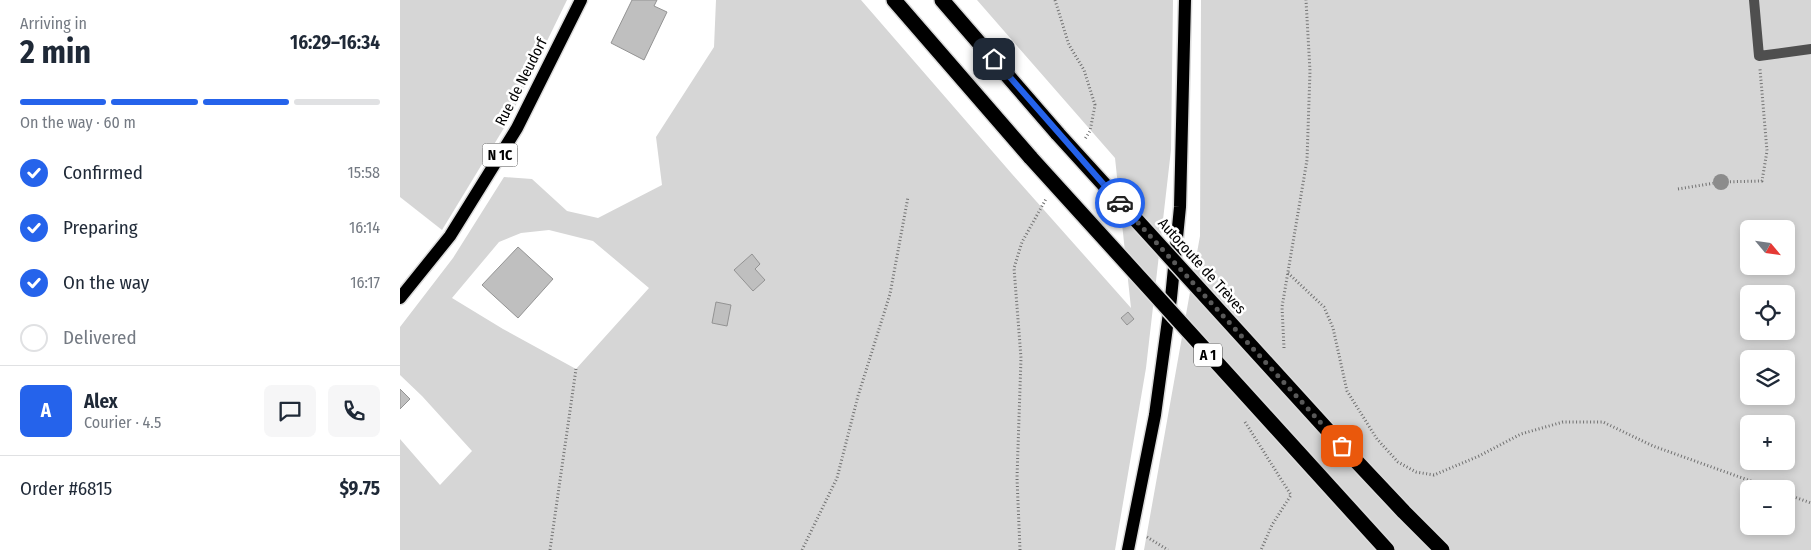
<!DOCTYPE html>
<meta charset="utf-8">
<style>
:root{--surface:#fff;--page:#f6f6f7;--text:#1f2937;--muted:#747a83;--line:#e0e1e3;--accent:#2563eb}
body{margin:0;font-family:"Fira Sans Condensed",sans-serif;background:var(--page);color:var(--text);height:100vh;display:flex;flex-direction:column;font-size:19px;white-space:nowrap}
*{box-sizing:border-box;margin:0}
p{font-size:16px;color:var(--muted)}
.icon{flex:none;width:28px;height:28px;fill:none;stroke:currentColor;stroke-width:2;stroke-linecap:round;stroke-linejoin:round}
.map{position:relative;flex:1;overflow:hidden}
.panel{display:flex;flex-direction:column;background:var(--surface);width:400px}
.panel>*{flex:none}
.needle{width:32px;rotate:119deg}
.controls{position:absolute;left:1340px;top:220px;display:grid;gap:10px}
.controls a{display:grid;place-items:center;width:55px;height:55px;border-radius:8px;background:var(--surface);box-shadow:0 2px 8px #0003;font-size:25px}
.pin{position:absolute;display:grid;place-items:center;width:42px;height:42px;color:#fff;margin:-21px;border-radius:10px;box-shadow:0 2px 8px #0006}
.courier{position:absolute;display:grid;place-items:center;width:50px;height:50px;margin:-25px;border:4px solid #2563eb;border-radius:50%;background:#fff;color:#222;box-shadow:0 1px 6px #0007}
.head em{font-style:normal;font-weight:700}
.head div{display:flex;flex-direction:column-reverse}
.head{display:flex;align-items:center;justify-content:space-between;height:85px;padding:0 20px}
h1{font-size:32px;font-weight:700;line-height:38px}
.bar{display:grid;grid-template-columns:repeat(4,1fr);gap:8px 5px;align-content:center;height:60px;padding:0 20px}
.bar i{height:6px;border-radius:4px;background:var(--line)}
.bar .active{background:var(--accent)}
.bar p{grid-column:span 4}
.line{display:flex;align-items:center;gap:12px;padding:0 20px;border-top:1px solid var(--line)}
.line div{flex:1}
.round{display:grid;place-items:center;flex:none;width:52px;height:52px;border-radius:8px;background:var(--page)}
ol{padding:0 20px;list-style:none}
li{display:flex;align-items:center;gap:15px;height:55px}
li p{margin-inline-start:auto}
li .icon{padding:5px;border-radius:50%;background:var(--accent);color:#fff;stroke-width:4}
li:last-child{color:var(--muted)}
li i{width:28px;height:28px;border:2px solid var(--line);border-radius:50%}
main{display:flex;flex:1;min-height:0}
.map>svg:first-child{display:block}
.green{fill:#d6d6d6;fill-rule:evenodd}
.building{fill:#bfbfbf;stroke:#939393}
.lines{fill:none;stroke-linecap:round;stroke-linejoin:round}
.primary-casing{stroke:#dbdbdb;stroke-width:15}
.motorway-casing{stroke:#dbdbdb;stroke-width:18}
.path{stroke:#717171;stroke-width:3;stroke-dasharray:1 2.5;stroke-linecap:butt}
.minor{stroke:#4f4f4f;stroke-width:10}
.primary{stroke:#000;stroke-width:12}
.motorway{stroke:#000;stroke-width:15}
.motorway-bridge-casing{stroke:#dbdbdb;stroke-width:18;stroke-linecap:butt}
.motorway-bridge{stroke:#000;stroke-width:15}
.tree{fill:#8c8c8c}
.done{stroke:#595959;stroke-width:5;stroke-dasharray:0 9}
.route{stroke:#2563eb;stroke-width:6}
.labels{text-anchor:middle;dominant-baseline:central;stroke-width:5;stroke-linejoin:round;paint-order:stroke}
.shield{fill:#fff;stroke:#4c4c4c;stroke-width:1}
.shield-label{font-size:14px;font-weight:bold;fill:#000}
.street-label{font-size:15px;fill:#000;stroke:#fff}
</style>
<main>
<section class="panel">
<div class="head"><div><h1>2 min</h1><p>Arriving in</p></div><em>16:29–16:34</em></div>
<div class="bar"><i class="active"></i><i class="active"></i><i class="active"></i><i></i><p>On the way · 60 m</p></div>
<ol>
<li><svg class="icon" aria-label="check" viewBox="0 0 24 24"><path d="M5 12l5 5 9-10"/></svg>Confirmed<p>15:58</p></li>
<li><svg class="icon" aria-label="check" viewBox="0 0 24 24"><path d="M5 12l5 5 9-10"/></svg>Preparing<p>16:14</p></li>
<li><svg class="icon" aria-label="check" viewBox="0 0 24 24"><path d="M5 12l5 5 9-10"/></svg>On the way<p>16:17</p></li>
<li><i></i>Delivered</li>
</ol>
<div class="line" style="height:90px"><b class="round" style="background:var(--accent);color:#fff">A</b><div><b>Alex</b><p>Courier · 4.5</p></div><a class="round"><svg class="icon" aria-label="chat" viewBox="0 0 24 24"><path d="M4 5h16v11H9l-5 4z"/></svg></a><a class="round"><svg class="icon" aria-label="phone" viewBox="0 0 24 24"><path d="M5 4h4l2 5-3 2q2 4 5 5l2-3 5 2v4C11 20 4 13 5 4z"/></svg></a></div>
<div class="line" style="height:65px"><div>Order #6815</div><b>$9.75</b></div>
</section>
<div class="map">
<svg width="1411" height="550" viewBox="0 0 1411 550">
<rect width="100%" height="100%" fill="#fff"/>
<g class="green">
<path d="M0 0H167L107 123 42 230 0 197Z"/>
<path d="M316 0H461L612 174 731 308 715 158 577 0H773L771 150 746 368 715 550H0V439L40 485 72 451 22 396 0 375V327L53 258 104 177 132 179 167 211 198 218 262 185 256 137 314 47ZM149 230 193 241 249 288 176 369 103 329 52 298 99 242 121 233Z"/>
<path d="M801 0H1411V550H744L800 236ZM1349 229H1386V266H1349ZM1349 294H1386V331H1349ZM1349 359H1386V396H1349ZM1349 424H1386V461H1349ZM1349 489H1386V526H1349Z"/>
</g>
<g class="building">
<path d="M232 0H257L254 6 267 12 244 60 211 43Z"/>
<path d="M118 247 153 279 118 318 82 285Z"/>
<path d="M352 254 360 264 355 269 365 280 353 291 334 270Z"/>
<path d="M316 302 331 305 327 326 312 323Z"/>
<path d="M728 312 734 319 727 325 721 318Z"/>
<path d="M0 389 10 399 0 409Z"/>
</g>
<g class="lines">
<g class="primary-casing">
<g id="primary">
<path d="M0 298 50 236 117 128 181 0"/>
<path d="M728 550 755 415 771 298 780 207 785 0"/>
</g>
</g>
<g class="motorway-casing">
<g id="motorway">
<path d="M494 0 631 158"/>
<path d="M542 0 658 134"/>
</g>
</g>
<g class="path">
<path d="M655 0 669 45 684 70 695 105 690 131 685 139"/>
<path d="M1278 189 1321 182 1362 181 1367 151 1360 69"/>
<path d="M888 273 924 307 933 328 947 391 977 439 998 462 1016 472 1034 475 1079 456 1121 434 1163 422H1203L1253 446 1373 489"/>
<path d="M884 348 882 307 907 160 910 71 906 0"/>
<path d="M845 422 891 495 872 525 861 550"/>
<path d="M1386 494 1411 503"/>
<path d="M747 537 768 550"/>
<path d="M150 550 176 369"/>
<path d="M402 550 437 478 458 396 490 294 508 197"/>
<path d="M620 550 617 478 621 358 614 268 622 242 646 199"/>
</g>
<path class="minor" d="M1354 0 1359 56 1411 49"/>
<use href="#primary" class="primary"/>
<use href="#motorway" class="motorway"/>
<g class="motorway-bridge-casing">
<g id="motorway-bridge">
<path d="M658 134 942 446 1004 512 1042 550"/>
<path d="M631 158 987 550"/>
</g>
</g>
<use href="#motorway-bridge" class="motorway-bridge"/>
</g>
<circle class="tree" cx="1321" cy="182" r="8"/>
<g class="lines">
<path class="done" d="M720 203 942 446"/>
<path class="route" d="M594 59 720 203"/>
</g>
<g class="labels">
<g class="shield">
<rect x="82.5" y="143.5" width="35" height="23" rx="4"/>
<rect x="794" y="343.5" width="28" height="23" rx="4"/>
</g>
<g class="shield-label">
<text x="100" y="155">N 1C</text>
<text x="808" y="355">A 1</text>
</g>
<g class="street-label">
<text transform="translate(121 82) rotate(-63)">Rue de Neudorf</text>
<text transform="translate(802 266) rotate(48)">Autoroute de Trèves</text>
</g>
</g>
</svg>
<div class="controls">
<a><svg class="needle" viewBox="-14 -14 28 28"><path d="M0-13l5 13h-10z" fill="#e53935"/><path d="M0 13l5-13h-10z" fill="#747a83"/></svg></a>
<a><svg class="icon" aria-label="locate" viewBox="0 0 24 24"><circle cx="12" cy="12" r="6"/><path d="M12 2v4M12 18v4M2 12h4M18 12h4"/></svg></a>
<a><svg class="icon" aria-label="layers" viewBox="0 0 24 24"><path d="M12 4l9 5-9 5-9-5zM3 14l9 5 9-5"/></svg></a>
<a>+</a>
<a>−</a>
</div>
<div class="pin" style="left:942px;top:446px;background:#ea580c"><svg class="icon" aria-label="bag" viewBox="0 0 24 24"><path d="M5 8h14l-1 12H6zM9 8a3 3 0 0 1 6 0"/></svg></div>
<div class="pin" style="left:594px;top:59px;background:#1f2937"><svg class="icon" aria-label="home" viewBox="0 0 24 24"><path d="M3 11l9-7 9 7M6 9v11h12V9"/></svg></div>
<div class="courier" style="left:720px;top:203px"><svg class="icon" aria-label="car" viewBox="0 0 24 24"><path d="M5 17H2v-5l4-1 3-4h7l3 4 3 1v5h-3M9 17h6M6 11h13"/><circle cx="7" cy="17" r="2"/><circle cx="17" cy="17" r="2"/></svg></div>
</div>
</main>
